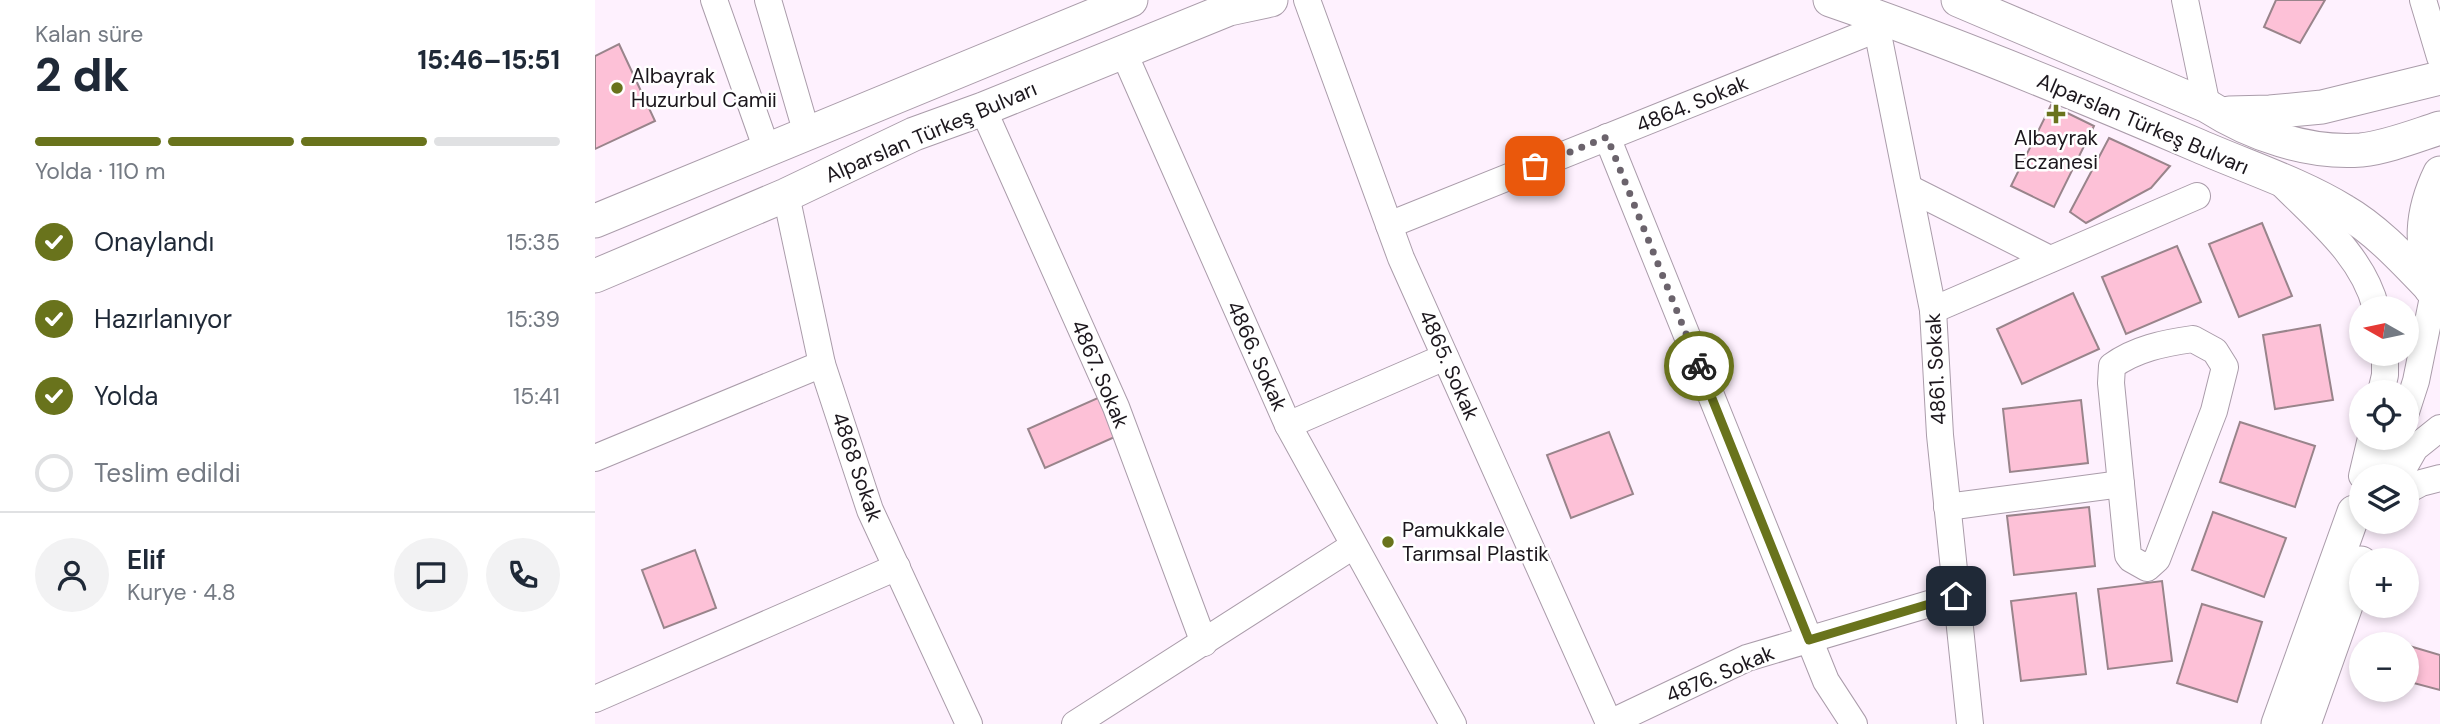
<!DOCTYPE html>
<html lang="tr">
<meta charset="utf-8">
<style>
:root{--surface:#fff;--page:#f2f2f3;--text:#1f2937;--muted:#747a83;--line:#e0e1e3;--accent:#69731c}
body{margin:0;font-family:"DM Sans",sans-serif;background:var(--page);color:var(--text);height:100vh;display:flex;flex-direction:column;font-size:26px;white-space:nowrap}
*{box-sizing:border-box;margin:0}
p{font-size:23px;color:var(--muted)}
.icon{flex:none;width:38px;height:38px;fill:none;stroke:currentColor;stroke-width:2;stroke-linecap:round;stroke-linejoin:round}
.map{position:relative;flex:1;overflow:hidden}
.panel{display:flex;flex-direction:column;background:var(--surface);width:595px}
.panel>*{flex:none}
.needle{width:46px;rotate:279deg}
.controls{position:absolute;left:1754px;top:296px;display:grid;gap:14px}
.controls a{display:grid;place-items:center;width:70px;height:70px;border-radius:50%;background:var(--surface);box-shadow:0 4px 10px #0003;font-size:35px}
.pin{position:absolute;display:grid;place-items:center;width:60px;height:60px;color:#fff;margin:-30px;border-radius:14px;box-shadow:0 4px 10px #0006}
.courier{position:absolute;display:grid;place-items:center;width:70px;height:70px;margin:-35px;border:5px solid #69731c;border-radius:50%;background:#fff;color:#222;box-shadow:0 2px 9px #0007}
.head em{font-style:normal;font-weight:800}
.head div{display:flex;flex-direction:column-reverse}
.head{display:flex;align-items:center;justify-content:space-between;height:119px;padding:0 35px}
h1{font-size:46px;font-weight:800;line-height:52px}
.bar{display:grid;grid-template-columns:repeat(4,1fr);gap:10px 7px;align-content:center;height:84px;padding:0 35px}
.bar i{height:9px;border-radius:5px;background:var(--line)}
.bar .active{background:var(--accent)}
.bar p{grid-column:span 4}
.line{display:flex;align-items:center;gap:18px;padding:0 35px;border-top:2px solid var(--line)}
.line div{flex:1}
.round{display:grid;place-items:center;flex:none;width:74px;height:74px;border-radius:37px;background:var(--page)}
ol{padding:0 35px;list-style:none}
li{display:flex;align-items:center;gap:21px;height:77px}
li p{margin-inline-start:auto}
li .icon{padding:7px;border-radius:50%;background:var(--accent);color:#fff;stroke-width:4}
li:last-child{color:var(--muted)}
li i{width:38px;height:38px;border:4px solid var(--line);border-radius:50%}
main{display:flex;flex:1;min-height:0}
.map>svg:first-child{display:block}
.building{fill:#fdc1d7;stroke:#99848b;stroke-width:2}
.lines{fill:none;stroke-linecap:round;stroke-linejoin:round}
.minor-casing{stroke:#aa9caa;stroke-width:28}
.major-casing{stroke:#aa9caa;stroke-width:35}
.minor{stroke:#fff;stroke-width:26}
.major{stroke:#fff;stroke-width:33}
.done{stroke:#6b636c;stroke-width:7;stroke-dasharray:0 12.6}
.route{stroke:#69731c;stroke-width:9}
.poi-dot{fill:#69731c;stroke:#fff;stroke-width:2.5}
.labels{text-anchor:middle;dominant-baseline:central;stroke-width:5;stroke-linejoin:round;paint-order:stroke}
.poi-label{font-size:21px;fill:#1c171d;stroke:#fff;text-anchor:start}
.street-label{font-size:21px;fill:#1c171d;stroke:#fff}
</style>
<main>
<section class="panel">
<div class="head"><div><h1>2 dk</h1><p>Kalan süre</p></div><em>15:46–15:51</em></div>
<div class="bar"><i class="active"></i><i class="active"></i><i class="active"></i><i></i><p>Yolda · 110 m</p></div>
<ol>
<li><svg class="icon" aria-label="check" viewBox="0 0 24 24"><path d="M5 12l5 5 9-10"/></svg>Onaylandı<p>15:35</p></li>
<li><svg class="icon" aria-label="check" viewBox="0 0 24 24"><path d="M5 12l5 5 9-10"/></svg>Hazırlanıyor<p>15:39</p></li>
<li><svg class="icon" aria-label="check" viewBox="0 0 24 24"><path d="M5 12l5 5 9-10"/></svg>Yolda<p>15:41</p></li>
<li><i></i>Teslim edildi</li>
</ol>
<div class="line" style="height:126px"><a class="round"><svg class="icon" aria-label="person" viewBox="0 0 24 24"><circle cx="12" cy="8" r="4"/><path d="M4 21q1-7 8-7t8 7"/></svg></a><div><b>Elif</b><p>Kurye · 4.8</p></div><a class="round"><svg class="icon" aria-label="chat" viewBox="0 0 24 24"><path d="M4 5h16v11H9l-5 4z"/></svg></a><a class="round"><svg class="icon" aria-label="phone" viewBox="0 0 24 24"><path d="M5 4h4l2 5-3 2q2 4 5 5l2-3 5 2v4C11 20 4 13 5 4z"/></svg></a></div>
</section>
<div class="map">
<svg width="1845" height="724" viewBox="0 0 1845 724">
<rect width="100%" height="100%" fill="#fef1fe"/>
<g class="building">
<path d="M1681 0H1730L1705 43 1669 27Z"/>
<path d="M24 44 60 121 0 149V56Z"/>
<path d="M1456 105 1499 126 1459 207 1416 186Z"/>
<path d="M1514 138 1575 166 1556 188 1491 223 1475 212Z"/>
<path d="M1667 223 1697 296 1644 317 1614 244Z"/>
<path d="M1582 246 1606 302 1531 334 1507 277Z"/>
<path d="M1478 293 1504 349 1427 384 1402 329Z"/>
<path d="M1725 325 1738 400 1680 409 1668 335Z"/>
<path d="M505 397 522 436 450 468 433 429Z"/>
<path d="M1486 400 1493 463 1415 472 1408 409Z"/>
<path d="M1645 422 1720 446 1700 507 1625 482Z"/>
<path d="M1014 432 1038 494 976 518 952 455Z"/>
<path d="M1494 507 1500 566 1419 575 1412 516Z"/>
<path d="M1618 512 1691 538 1669 597 1597 570Z"/>
<path d="M100 550 121 608 69 628 47 570Z"/>
<path d="M1567 581 1577 661 1513 669 1503 589Z"/>
<path d="M1481 593 1491 674 1426 681 1416 601Z"/>
<path d="M1607 604 1667 622 1642 702 1582 683Z"/>
<path d="M1811 645 1845 655V690L1811 681Z"/>
</g>
<g class="lines">
<g class="minor-casing">
<g id="minor">
<path d="M119 0 172 150"/>
<path d="M173 0 212 134"/>
<path d="M712 0 806 258 1014 723"/>
<path d="M1590 0 1612 106"/>
<path d="M1828 0 1845 57"/>
<path d="M1287 18 1282 29 1338 310 1345 435 1375 724"/>
<path d="M528 51 693 425 858 724"/>
<path d="M388 109 521 407 609 643"/>
<path d="M1012 137 1231 681 1259 724"/>
<path d="M1689 186C1725 222 1768 257 1781 308"/>
<path d="M1316 189 1455 259"/>
<path d="M191 195 227 364 275 510 374 724"/>
<path d="M794 225 1282 29"/>
<path d="M1338 310 1602 196"/>
<path d="M1598 339 1620 351 1630 367 1619 411 1562 559 1552 568 1536 559 1533 555 1516 383 1517 366C1540 349 1569 343 1598 339Z"/>
<path d="M1786 392 1790 375V354"/>
<path d="M1811 412 1821 381 1838 297"/>
<path d="M693 425 850 357"/>
<path d="M0 458 227 364"/>
<path d="M1767 476 1776 438"/>
<path d="M1779 476 1800 438"/>
<path d="M1804 476 1820 448 1845 428"/>
<path d="M1811 491 1826 483 1845 478"/>
<path d="M1352 507 1526 484"/>
<path d="M0 699 302 567"/>
<path d="M480 724 758 546"/>
<path d="M1013 724 1152 658 1361 596"/>
</g>
</g>
<g class="major-casing">
<g id="major">
<path d="M1235 0C1360 43 1483 94 1604 146 1652 167 1705 184 1749 211 1782 230 1810 261 1836 288"/>
<path d="M1363 0 1612 106C1656 134 1713 154 1766 150 1793 147 1820 136 1845 128"/>
<path d="M1634 113 1675 112 1727 107 1845 78"/>
<path d="M0 221 536 0"/>
<path d="M0 276 191 195 319 134 388 109 634 9 676 0"/>
<path d="M1836 289C1827 244 1824 216 1845 173"/>
<path d="M1683 724 1759 512"/>
<path d="M1709 724 1766 563"/>
</g>
</g>
<use href="#minor" class="minor"/>
<use href="#major" class="major"/>
</g>
<g class="lines">
<path class="done" d="M940 166 1012 137 1104 366"/>
<path class="route" d="M1104 366 1214 640 1361 596"/>
</g>
<g class="poi-dot">
<circle cx="22" cy="88" r="7"/>
<path d="M1457.5 103.5h7v7h7v7h-7v7h-7v-7h-7v-7h7z"/>
<circle cx="793" cy="542" r="7"/>
</g>
<g class="labels">
<g class="poi-label">
<text x="36" y="76">Albayrak<tspan x="36" dy="24">Huzurbul Camii</tspan></text>
<text x="1461" y="138" text-anchor="middle">Albayrak<tspan x="1461" dy="24">Eczanesi</tspan></text>
<text x="807" y="530">Pamukkale<tspan x="807" dy="24">Tarımsal Plastik</tspan></text>
</g>
<g class="street-label">
<text transform="translate(1097 104) rotate(-22)">4864. Sokak</text>
<text transform="translate(1548 124) rotate(23)">Alparslan Türkeş Bulvarı</text>
<text transform="translate(336 132) rotate(-23)">Alparslan Türkeş Bulvarı</text>
<text transform="translate(662 356) rotate(66)">4866. Sokak</text>
<text transform="translate(854 365) rotate(66)">4865. Sokak</text>
<text transform="translate(1341 369) rotate(-93)">4861. Sokak</text>
<text transform="translate(505 374) rotate(67)">4867. Sokak</text>
<text transform="translate(262 467) rotate(71)">4868 Sokak</text>
<text transform="translate(1125 674) rotate(-23)">4876. Sokak</text>
</g>
</g>
</svg>
<div class="controls">
<a><svg class="needle" viewBox="-14 -14 28 28"><path d="M0-13l5 13h-10z" fill="#e53935"/><path d="M0 13l5-13h-10z" fill="#747a83"/></svg></a>
<a><svg class="icon" aria-label="locate" viewBox="0 0 24 24"><circle cx="12" cy="12" r="6"/><path d="M12 2v4M12 18v4M2 12h4M18 12h4"/></svg></a>
<a><svg class="icon" aria-label="layers" viewBox="0 0 24 24"><path d="M12 4l9 5-9 5-9-5zM3 14l9 5 9-5"/></svg></a>
<a>+</a>
<a>−</a>
</div>
<div class="pin" style="left:940px;top:166px;background:#ea580c"><svg class="icon" aria-label="bag" viewBox="0 0 24 24"><path d="M5 8h14l-1 12H6zM9 8a3 3 0 0 1 6 0"/></svg></div>
<div class="pin" style="left:1361px;top:596px;background:#1f2937"><svg class="icon" aria-label="home" viewBox="0 0 24 24"><path d="M3 11l9-7 9 7M6 9v11h12V9"/></svg></div>
<div class="courier" style="left:1104px;top:366px"><svg class="icon" aria-label="bike" viewBox="0 0 24 24"><circle cx="6" cy="16" r="4"/><circle cx="18" cy="16" r="4"/><path d="M6 16l4-8h5l3 8M10 8l3 8H6M13 5h3"/></svg></div>
</div>
</main>
